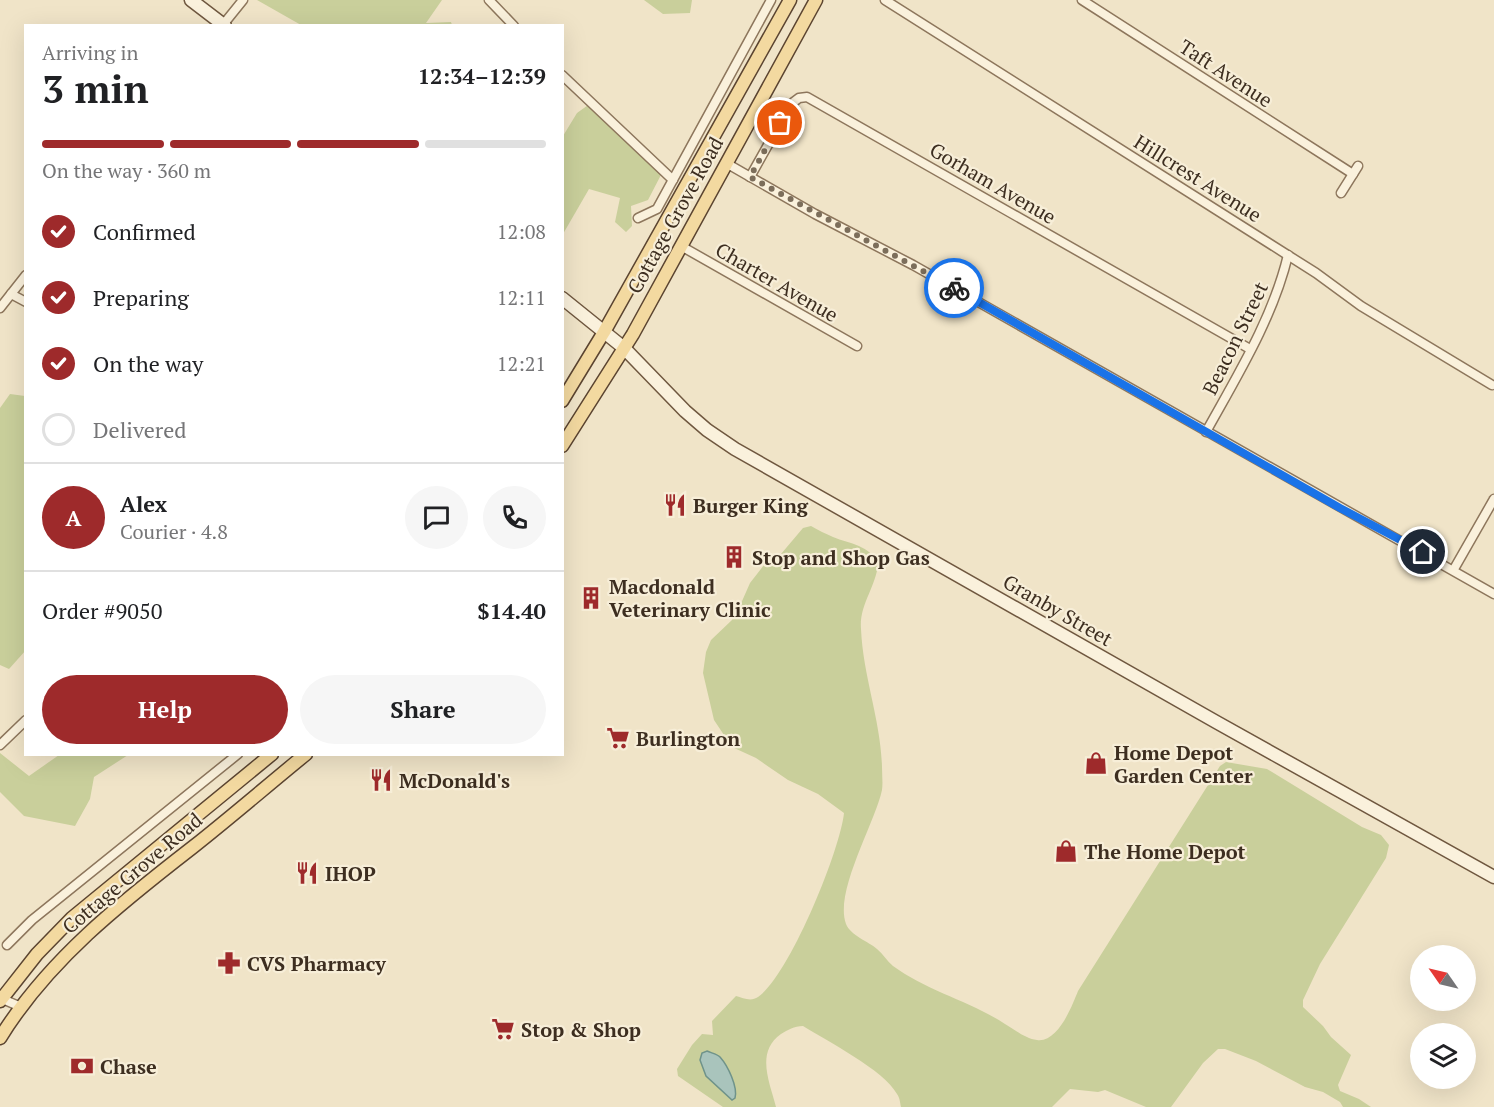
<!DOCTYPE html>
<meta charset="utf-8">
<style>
:root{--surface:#fff;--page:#f6f6f6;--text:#202124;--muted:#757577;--line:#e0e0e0;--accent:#9e2a2b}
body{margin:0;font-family:"PT Serif",serif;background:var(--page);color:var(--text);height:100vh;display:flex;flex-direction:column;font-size:22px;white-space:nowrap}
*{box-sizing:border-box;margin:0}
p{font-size:20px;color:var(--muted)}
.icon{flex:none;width:33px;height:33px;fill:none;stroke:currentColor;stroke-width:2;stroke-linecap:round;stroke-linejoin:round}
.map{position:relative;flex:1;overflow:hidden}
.sheet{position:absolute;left:24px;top:24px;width:540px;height:732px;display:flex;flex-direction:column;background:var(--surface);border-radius:0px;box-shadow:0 6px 24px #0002}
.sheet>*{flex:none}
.needle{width:39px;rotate:304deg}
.tools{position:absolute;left:1410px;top:945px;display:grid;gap:12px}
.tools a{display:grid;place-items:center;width:66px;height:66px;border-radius:50%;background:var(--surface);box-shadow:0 6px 24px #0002;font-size:30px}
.pin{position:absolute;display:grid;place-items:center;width:51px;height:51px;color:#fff;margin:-26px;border:3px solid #fff;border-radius:50%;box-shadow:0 2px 6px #0007}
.courier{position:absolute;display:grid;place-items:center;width:60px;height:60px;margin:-30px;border:4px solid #1a73e8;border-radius:50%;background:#fff;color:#222;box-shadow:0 2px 8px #0007}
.headline em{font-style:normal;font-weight:800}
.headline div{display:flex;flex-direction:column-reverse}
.headline{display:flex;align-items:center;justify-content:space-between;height:102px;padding:0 18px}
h1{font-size:39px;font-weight:800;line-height:45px}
.bar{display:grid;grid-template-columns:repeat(4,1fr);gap:9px 6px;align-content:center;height:72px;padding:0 18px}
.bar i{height:8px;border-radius:4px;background:var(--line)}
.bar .on{background:var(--accent)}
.bar p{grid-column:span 4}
.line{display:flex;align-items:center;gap:15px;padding:0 18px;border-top:2px solid var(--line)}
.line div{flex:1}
.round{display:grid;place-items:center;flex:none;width:63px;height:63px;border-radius:32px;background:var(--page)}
ol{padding:0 18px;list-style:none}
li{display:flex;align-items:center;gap:18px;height:66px}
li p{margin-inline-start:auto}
li .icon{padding:6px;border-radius:50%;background:var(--accent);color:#fff;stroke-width:4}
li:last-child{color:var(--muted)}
li i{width:33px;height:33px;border:3px solid var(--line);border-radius:50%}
.primary-button{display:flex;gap:12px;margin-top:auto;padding:12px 18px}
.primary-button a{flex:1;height:69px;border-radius:36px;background:var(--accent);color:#fff;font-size:24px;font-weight:800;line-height:69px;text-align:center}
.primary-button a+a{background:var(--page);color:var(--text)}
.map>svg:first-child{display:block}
.green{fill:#c9cf9b}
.water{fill:#a9c4bc;stroke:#6f938a;stroke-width:1.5}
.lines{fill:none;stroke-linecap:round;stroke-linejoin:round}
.minor-casing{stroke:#8d765c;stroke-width:11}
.secondary-casing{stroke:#6f573f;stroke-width:15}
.primary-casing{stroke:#5b4430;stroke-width:15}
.minor{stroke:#faf1dc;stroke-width:8}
.secondary{stroke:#faf1dc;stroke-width:12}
.primary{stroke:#f3d9a0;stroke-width:12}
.done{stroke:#7c6e5b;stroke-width:6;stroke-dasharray:0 10.8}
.route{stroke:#1a73e8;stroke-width:8}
.labels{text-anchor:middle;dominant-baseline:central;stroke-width:4.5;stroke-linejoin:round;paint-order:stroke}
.street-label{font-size:20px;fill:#3d2e20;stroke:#f7eed8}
.poi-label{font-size:20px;font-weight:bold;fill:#3d2e20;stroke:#f7eed8;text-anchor:start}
</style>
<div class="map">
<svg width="1494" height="1107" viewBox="0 0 1494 1107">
<rect width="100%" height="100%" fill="#f0e4c8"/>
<g class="green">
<path d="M257 0H442L426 23 451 22 452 25H301Z"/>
<path d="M644 0H692L690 13 663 14Z"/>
<path d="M591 103 663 171 648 200 631 206 632 226 626 232 615 222 620 198 589 189 563 234V136L577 113Z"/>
<path d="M10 394 25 396 26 650 9 669 0 665V408Z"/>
<path d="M811 526C818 530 826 534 833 537 850 544 870 545 878 564 876 587 859 605 861 629 863 676 881 721 882 767 882 775 883 783 882 790 875 823 834 892 846 924 851 936 868 941 877 949 883 954 887 961 893 966 927 991 970 1001 1005 1024 1015 1030 1026 1039 1037 1040 1058 1043 1072 1006 1078 991L1220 766 1226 762 1267 769 1362 827 1381 835 1389 845 1386 858 1320 964 1303 1000V1007L1323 1026 1331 1037 1351 1055 1338 1085 1340 1091 1359 1099 1371 1107H1343L1340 1102 1323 1092 1305 1087 1256 1061 1225 1049H1218L1203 1063 1171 1107H1146L1105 1090 1098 1092 1070 1089 1052 1107H901C900 1103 900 1098 897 1094 884 1070 827 1041 803 1026 794 1026 788 1030 781 1034 755 1052 770 1083 776 1107H723L678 1076 677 1069 692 1045 702 1034 713 1035 712 1021 736 996C743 998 751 1002 758 997 789 976 840 851 844 813L818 794 788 780 756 758 732 747 714 720 703 673 706 652 711 640 732 620 739 608 750 583 768 560 781 554 803 528Z"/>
<path d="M0 753 29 776 59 755H128L94 777 90 799 75 826 24 816 0 792Z"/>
</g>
<path class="water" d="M707 1051C711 1053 717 1054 720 1057 728 1066 738 1087 735 1098L732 1100 706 1076 700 1060 702 1053Z"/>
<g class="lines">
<g class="minor-casing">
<g id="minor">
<path d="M489 0 514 26"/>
<path d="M885 0 1316 273 1361 306 1492 385"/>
<path d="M1082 0 1353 174"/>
<path d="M222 26 243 0"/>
<path d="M562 75 673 180"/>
<path d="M726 163 815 214 913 265 1494 594"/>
<path d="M750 177 791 104 799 98 807 97 1250 349"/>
<path d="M1341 193 1358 166"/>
<path d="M638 218 657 209 771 0"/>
<path d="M681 246 857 346"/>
<path d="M11 294 26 302"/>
<path d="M0 308 26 275"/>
<path d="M1206 432C1237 376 1273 318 1288 255"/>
<path d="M1454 569 1494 499"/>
<path d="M0 745 26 720"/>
<path d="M7 945 32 920 238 754"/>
<path d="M0 998 21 1007"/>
</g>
</g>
<g class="secondary-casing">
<g id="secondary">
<path d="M191 0 225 26"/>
<path d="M562 298 624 348 685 411 707 430 735 449 1218 723 1494 877"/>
</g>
</g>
<g class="primary-casing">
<g id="primary">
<path d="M562 401 604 332 790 0"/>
<path d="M562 446 633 334 816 0"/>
<path d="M0 1001 37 954 72 918 272 754"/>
<path d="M0 1038C48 960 122 902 193 847 231 817 268 785 306 754"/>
</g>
</g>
<use href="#minor" class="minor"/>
<use href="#secondary" class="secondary"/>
<use href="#primary" class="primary"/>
</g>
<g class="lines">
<path class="done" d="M780 123 750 177 954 288"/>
<path class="route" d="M954 288 1340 508 1423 552"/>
</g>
<defs>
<g id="restaurant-bare" transform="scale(1.8)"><path d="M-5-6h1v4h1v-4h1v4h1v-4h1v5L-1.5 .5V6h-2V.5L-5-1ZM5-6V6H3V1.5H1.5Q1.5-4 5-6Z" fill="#9e2a2b" stroke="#f7eed8" stroke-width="2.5" paint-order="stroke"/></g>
<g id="building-bare" transform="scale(1.8)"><path d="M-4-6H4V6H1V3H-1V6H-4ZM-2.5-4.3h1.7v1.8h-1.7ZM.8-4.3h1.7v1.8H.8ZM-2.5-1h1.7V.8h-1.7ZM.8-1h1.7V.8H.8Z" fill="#9e2a2b" stroke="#f7eed8" stroke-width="2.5" paint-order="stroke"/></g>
<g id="supermarket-bare" transform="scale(1.8)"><path d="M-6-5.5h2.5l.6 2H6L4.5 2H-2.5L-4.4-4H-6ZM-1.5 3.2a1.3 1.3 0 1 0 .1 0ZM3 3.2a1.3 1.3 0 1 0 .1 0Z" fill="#9e2a2b" stroke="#f7eed8" stroke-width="2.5" paint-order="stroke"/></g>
<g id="shop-bare" transform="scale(1.8)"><path d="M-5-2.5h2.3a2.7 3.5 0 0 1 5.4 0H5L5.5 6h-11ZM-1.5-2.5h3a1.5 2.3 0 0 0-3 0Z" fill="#9e2a2b" stroke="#f7eed8" stroke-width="2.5" paint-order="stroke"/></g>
<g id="pharmacy-bare" transform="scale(1.8)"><path d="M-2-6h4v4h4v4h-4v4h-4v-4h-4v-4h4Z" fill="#9e2a2b" stroke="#f7eed8" stroke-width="2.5" paint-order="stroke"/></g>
<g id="bank-bare" transform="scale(1.8)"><path d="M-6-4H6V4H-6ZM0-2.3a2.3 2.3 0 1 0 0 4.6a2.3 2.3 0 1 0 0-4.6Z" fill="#9e2a2b" stroke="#f7eed8" stroke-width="2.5" paint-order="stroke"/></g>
</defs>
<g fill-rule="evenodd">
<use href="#restaurant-bare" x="675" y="505"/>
<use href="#building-bare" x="734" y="557"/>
<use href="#building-bare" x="591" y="598"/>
<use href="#supermarket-bare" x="618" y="738"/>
<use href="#shop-bare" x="1096" y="763"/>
<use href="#restaurant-bare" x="381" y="780"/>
<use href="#shop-bare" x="1066" y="851"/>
<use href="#restaurant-bare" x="307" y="873"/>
<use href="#pharmacy-bare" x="229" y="963"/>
<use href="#supermarket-bare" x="503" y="1029"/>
<use href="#bank-bare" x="82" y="1066"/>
</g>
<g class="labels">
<g class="street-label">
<text transform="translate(1226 73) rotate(33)">Taft Avenue</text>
<text transform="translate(1198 178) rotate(32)">Hillcrest Avenue</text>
<text transform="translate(993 183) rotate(30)">Gorham Avenue</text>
<text transform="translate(675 215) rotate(-61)">Cottage Grove Road</text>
<text transform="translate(777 282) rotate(30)">Charter Avenue</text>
<text transform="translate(1235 338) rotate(-64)">Beacon Street</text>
<text transform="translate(1058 610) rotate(30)">Granby Street</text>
<text transform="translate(132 873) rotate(-40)">Cottage Grove Road</text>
</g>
<g class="poi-label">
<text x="693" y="505">Burger King</text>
<text x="752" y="557">Stop and Shop Gas</text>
<text x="609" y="586">Macdonald<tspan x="609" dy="23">Veterinary Clinic</tspan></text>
<text x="636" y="738">Burlington</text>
<text x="1114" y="752">Home Depot<tspan x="1114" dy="23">Garden Center</tspan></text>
<text x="399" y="780">McDonald's</text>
<text x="1084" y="851">The Home Depot</text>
<text x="325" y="873">IHOP</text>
<text x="247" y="963">CVS Pharmacy</text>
<text x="521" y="1029">Stop &amp; Shop</text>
<text x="100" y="1066">Chase</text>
</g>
</g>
</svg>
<div class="tools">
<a><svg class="needle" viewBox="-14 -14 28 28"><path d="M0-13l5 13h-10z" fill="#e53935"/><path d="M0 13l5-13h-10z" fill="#757577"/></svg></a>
<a><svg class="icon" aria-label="layers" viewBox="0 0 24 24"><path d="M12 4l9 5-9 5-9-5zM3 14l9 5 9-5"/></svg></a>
</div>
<div class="pin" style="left:780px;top:123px;background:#ea580c"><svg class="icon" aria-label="bag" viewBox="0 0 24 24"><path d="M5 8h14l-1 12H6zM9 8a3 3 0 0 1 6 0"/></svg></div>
<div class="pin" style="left:1423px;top:552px;background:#1f2937"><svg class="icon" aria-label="home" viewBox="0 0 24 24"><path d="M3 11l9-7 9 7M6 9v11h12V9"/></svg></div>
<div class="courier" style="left:954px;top:288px"><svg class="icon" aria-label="bike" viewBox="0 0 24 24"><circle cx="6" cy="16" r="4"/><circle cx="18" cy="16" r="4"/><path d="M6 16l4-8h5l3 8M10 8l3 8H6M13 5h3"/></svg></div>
<section class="sheet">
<div class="headline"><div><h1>3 min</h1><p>Arriving in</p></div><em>12:34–12:39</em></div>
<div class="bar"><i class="on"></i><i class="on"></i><i class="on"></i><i></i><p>On the way · 360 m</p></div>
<ol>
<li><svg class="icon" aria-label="check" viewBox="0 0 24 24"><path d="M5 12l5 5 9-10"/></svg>Confirmed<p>12:08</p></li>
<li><svg class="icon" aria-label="check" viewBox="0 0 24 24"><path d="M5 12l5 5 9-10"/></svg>Preparing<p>12:11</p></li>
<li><svg class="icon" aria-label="check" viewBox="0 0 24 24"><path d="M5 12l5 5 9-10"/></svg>On the way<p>12:21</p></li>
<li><i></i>Delivered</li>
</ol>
<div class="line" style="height:108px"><b class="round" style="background:var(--accent);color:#fff">A</b><div><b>Alex</b><p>Courier · 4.8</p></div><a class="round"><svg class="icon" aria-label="chat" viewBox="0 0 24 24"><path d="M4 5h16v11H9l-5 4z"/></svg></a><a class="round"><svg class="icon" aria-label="phone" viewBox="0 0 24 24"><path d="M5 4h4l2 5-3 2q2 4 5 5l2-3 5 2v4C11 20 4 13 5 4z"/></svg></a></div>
<div class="line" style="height:78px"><div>Order #9050</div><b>$14.40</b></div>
<div class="primary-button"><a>Help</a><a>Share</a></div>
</section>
</div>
